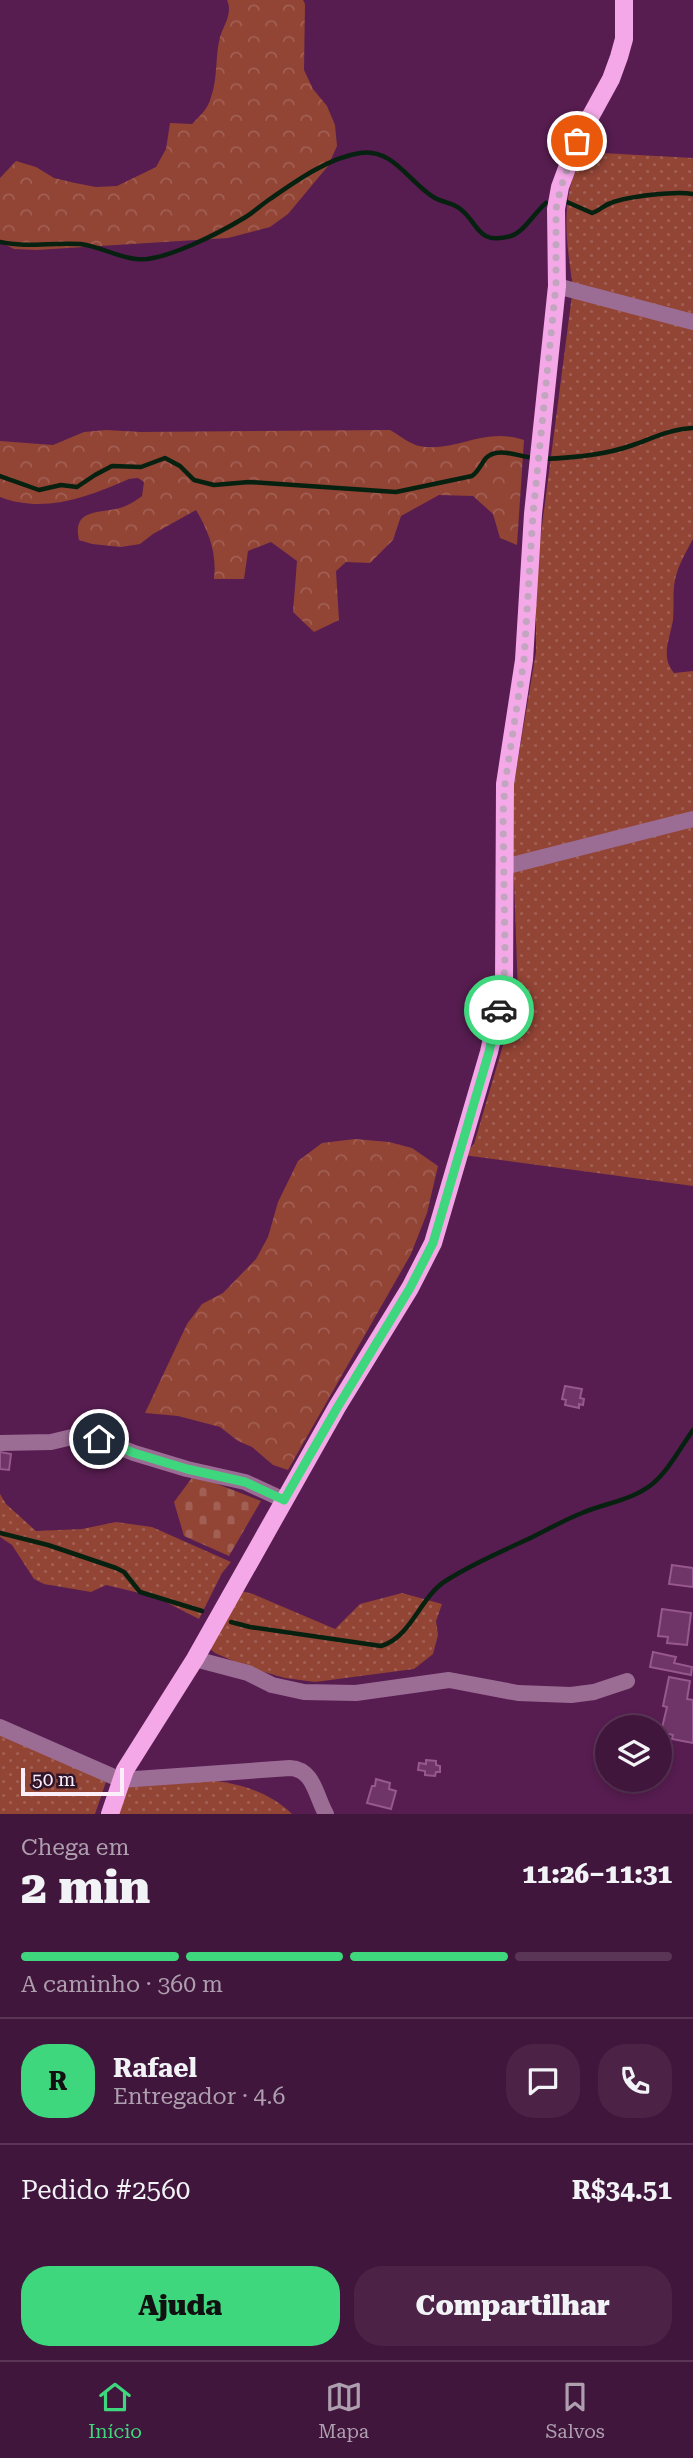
<!DOCTYPE html>
<html lang="pt">
<meta charset="utf-8">
<style>
:root{--surface:#41163c;--page:#4c2347;--text:#f1f3f6;--muted:#ae9faf;--line:#5a3556;--accent:#3fd77d}
body{margin:0;font-family:"Roboto Serif",serif;background:var(--page);color:var(--text);height:100vh;display:flex;flex-direction:column;font-size:26px;white-space:nowrap}
*{box-sizing:border-box;margin:0}
p{font-size:23px;color:var(--muted)}
.icon{flex:none;width:38px;height:38px;fill:none;stroke:currentColor;stroke-width:2;stroke-linecap:round;stroke-linejoin:round}
.map{position:relative;height:1814px;overflow:hidden}
.details{display:flex;flex-direction:column;background:var(--surface);flex:1}
.details>*{flex:none}
.controls{position:absolute;left:595px;top:1715px;display:grid;gap:14px}
.controls a{display:grid;place-items:center;width:77px;height:77px;border-radius:50%;background:var(--surface);box-shadow:0 4px 10px #0003,0 0 0 2px var(--line);font-size:35px}
.scale{position:absolute;left:21px;bottom:18px;width:103px;box-sizing:border-box;padding-left:7px;border:4px solid #fceef9;border-top:0;font-size:19px;line-height:24px;white-space:nowrap;color:#fceef9;-webkit-text-stroke:5px #2e152a;paint-order:stroke}
.pin{position:absolute;display:grid;place-items:center;width:60px;height:60px;color:#fff;margin:-30px;border:4px solid #fff;border-radius:50%;box-shadow:0 2px 7px #0007}
.courier{position:absolute;display:grid;place-items:center;width:70px;height:70px;margin:-35px;border:5px solid #3fd77d;border-radius:50%;background:#fff;color:#222;box-shadow:0 2px 9px #0007}
.overview em{font-style:normal;font-weight:800}
.overview div{display:flex;flex-direction:column-reverse}
.overview{display:flex;align-items:center;justify-content:space-between;height:119px;padding:0 21px}
h1{font-size:46px;font-weight:800;line-height:52px}
.bar{display:grid;grid-template-columns:repeat(4,1fr);gap:10px 7px;align-content:center;height:84px;padding:0 21px}
.bar i{height:9px;border-radius:5px;background:var(--line)}
.bar .active{background:var(--accent)}
.bar p{grid-column:span 4}
.line{display:flex;align-items:center;gap:18px;padding:0 21px;border-top:2px solid var(--line)}
.line div{flex:1}
.round{display:grid;place-items:center;flex:none;width:74px;height:74px;border-radius:28px;background:var(--page)}
.button{display:flex;gap:14px;margin-top:auto;padding:14px 21px}
.button a{flex:1;height:80px;border-radius:28px;background:var(--accent);color:#111;font-size:28px;font-weight:800;line-height:80px;text-align:center}
.button a+a{background:var(--page);color:var(--text)}
.menu{display:flex;justify-content:space-around;align-items:center;height:98px;border-top:2px solid var(--line);background:var(--surface);font-size:19px;color:var(--muted)}
.menu a{display:grid;justify-items:center;gap:4px}
.menu .active{color:var(--accent)}
.map>svg:first-child{display:block}
.grass{fill:url(#grass-dots)}
.forest{fill:url(#forest-crowns)}
.cemetery{fill:url(#cemetery-stones)}
.lines{fill:none;stroke-linecap:round;stroke-linejoin:round}
.stream{stroke:#062110;stroke-width:4.5}
.building{fill:#703568;stroke:#96588d;stroke-width:2}
.minor{stroke:#9c6d94;stroke-width:16}
.major{stroke:#f5a8e8;stroke-width:18}
.done{stroke:#c2a5be;stroke-width:7;stroke-dasharray:0 12.6}
.route{stroke:#3fd77d;stroke-width:9}
</style>
<div class="map">
<svg width="693" height="1814" viewBox="0 0 693 1814">
<defs>
<pattern id="grass-dots" width="8" height="8" patternUnits="userSpaceOnUse" patternTransform="scale(1.75)"><rect width="8" height="8" fill="#924435"/><path d="M2 2h.1M6 6h.1" fill="none" stroke="#a25f53" stroke-width="1.8" stroke-linecap="round"/></pattern>
<pattern id="forest-crowns" width="20" height="18" patternUnits="userSpaceOnUse" patternTransform="scale(1.75)"><rect width="20" height="18" fill="#924435"/><path d="M2 6a3 3 0 1 1 6 0M12 15a3 3 0 1 1 6 0" fill="none" stroke="#a25f53"/></pattern>
<pattern id="cemetery-stones" width="16" height="16" patternUnits="userSpaceOnUse" patternTransform="scale(1.75)"><rect width="16" height="16" fill="#924435"/><path d="M2 7V4a2 2 0 0 1 4 0v3zM10 15v-3a2 2 0 0 1 4 0v3z" fill="#a25f53"/></pattern>
</defs>
<rect width="100%" height="100%" fill="#571d50"/>
<g class="grass">
<path d="M584 152 693 158V539C685 554 676 568 674 586 673 597 674 608 673 620 670 639 660 656 674 673L693 671V1186L463 1155 474 1144 518 994 513 852 514 783 536 652V572L573 287C566 241 559 195 584 152Z"/>
<path d="M0 1494 6 1504 36 1531 82 1529 116 1522 152 1527 231 1562 222 1573 199 1619 156 1597 106 1585 91 1592 44 1584 34 1579 12 1545 0 1537Z"/>
<path d="M237 1590 253 1594 335 1629 360 1604 402 1593 442 1604 436 1621 438 1635 433 1654 414 1669 315 1682 285 1678 247 1667 215 1653 208 1647Z"/>
<path d="M0 1724 108 1776 95 1814H0Z"/>
<path d="M186 1777C224 1781 264 1786 292 1814H116L130 1780Z"/>
</g>
<g class="forest">
<path d="M227 0H303L305 4 304 70 313 89 327 106 335 125 337 146 328 166 288 214 270 227 228 238 36 250 14 249 0 242V178L16 161 36 167 54 178 75 183 96 187 117 186 156 167 166 149 170 123 192 124C200 116 208 109 211 97 218 78 215 56 220 37 224 25 233 13 227 0Z"/>
<path d="M106 430 141 432 390 430C399 435 410 444 419 446 456 453 483 426 524 440L517 545 500 538 493 514 473 496 439 495 401 516 393 540 370 563 346 562 336 571 339 620 314 632 293 612 297 561 271 542 248 551 244 579H214C217 553 209 532 196 510L153 534 140 544 121 547 92 544 79 540C72 510 97 513 116 509 126 507 134 502 142 496L144 482 138 478 129 479C88 497 44 514 0 497V441L53 445 84 432Z"/>
<path d="M355 1139 389 1142 412 1148 438 1166 427 1213 411 1254 288 1470 273 1465 252 1447 238 1441 220 1427 178 1416 145 1413 187 1324 202 1304 223 1293 256 1259 268 1237 278 1202 298 1161 322 1143Z"/>
</g>
<path class="cemetery" d="M194 1475 261 1501 229 1556 184 1536 174 1502Z"/>
<g class="lines">
<g class="stream">
<path d="M567 202 592 213C599 211 604 205 611 203 628 196 676 191 693 194"/>
<path d="M0 242C26 248 53 242 80 244 99 246 117 257 136 259 162 263 221 232 244 218 253 213 261 205 270 199 296 181 328 158 360 153 394 148 409 183 435 198 442 202 452 203 459 208 479 222 476 246 511 236 524 232 535 212 546 203"/>
<path d="M543 459C571 458 604 455 630 446 651 439 670 429 693 428"/>
<path d="M0 476 39 490 61 485 77 487 95 475 112 466 141 467 165 458 180 466 194 480 214 485 249 482 396 492 472 476C479 471 481 464 486 458 498 446 519 457 534 458"/>
<path d="M0 1533 48 1545 116 1568 124 1572 140 1592 202 1611"/>
<path d="M231 1622 250 1627 381 1646C412 1637 420 1596 447 1580 472 1564 498 1553 524 1541 543 1532 562 1521 582 1513 605 1503 630 1501 651 1485 668 1472 680 1448 693 1430"/>
</g>
</g>
<g class="building">
<path d="M565 1386 582 1389 580 1398 584 1399 583 1405 579 1404V1408L565 1405 566 1400 562 1399Z"/>
<path d="M0 1452 11 1454 9 1470 0 1469Z"/>
<path d="M672 1565 693 1568V1587L669 1584Z"/>
<path d="M662 1609 691 1613 687 1645 667 1643 668 1637 658 1636Z"/>
<path d="M653 1652 676 1657 674 1663 692 1667 691 1675 650 1667Z"/>
<path d="M669 1677 690 1681 687 1699 693 1700V1743L672 1739 673 1735 661 1732 667 1707 663 1706Z"/>
<path d="M426 1760 436 1761V1765L440 1766V1772H436L435 1776 425 1775V1771L418 1770 419 1763 426 1764Z"/>
<path d="M376 1779 390 1783 389 1789 396 1791 391 1809 367 1803 372 1786H375Z"/>
</g>
<g class="lines">
<g class="minor">
<path d="M557 286 693 322"/>
<path d="M504 867 693 819"/>
<path d="M0 1443 51 1442 72 1437 99 1439 134 1453 187 1469 245 1482 284 1500"/>
<path d="M195 1659 248 1673 272 1685 304 1692 356 1693 449 1680 518 1693 571 1695 594 1692 627 1681"/>
<path d="M0 1727 121 1780 290 1768C314 1769 316 1797 326 1814"/>
</g>
<path class="major" d="M110 1814 125 1770 195 1659 337 1407 410 1288 433 1243 489 1052 504 985 505 784 524 660 533 514 557 286 556 209 560 187 577 141 611 79 619 57 624 39V0"/>
</g>
<g class="lines">
<path class="done" d="M499 1010 504 985 505 953 503 814 505 784 524 660 533 514 556 285V209L561 187 577 141"/>
<path class="route" d="M99 1439 134 1453 187 1469 245 1482 284 1500 337 1408 410 1288 433 1243 489 1052 499 1010"/>
</g>
</svg>
<div class="controls">
<a><svg class="icon" aria-label="layers" viewBox="0 0 24 24"><path d="M12 4l9 5-9 5-9-5zM3 14l9 5 9-5"/></svg></a>
</div>
<div class="scale">50 m</div>
<div class="pin" style="left:577px;top:141px;background:#ea580c"><svg class="icon" aria-label="bag" viewBox="0 0 24 24"><path d="M5 8h14l-1 12H6zM9 8a3 3 0 0 1 6 0"/></svg></div>
<div class="pin" style="left:99px;top:1439px;background:#1f2937"><svg class="icon" aria-label="home" viewBox="0 0 24 24"><path d="M3 11l9-7 9 7M6 9v11h12V9"/></svg></div>
<div class="courier" style="left:499px;top:1010px"><svg class="icon" aria-label="car" viewBox="0 0 24 24"><path d="M5 17H2v-5l4-1 3-4h7l3 4 3 1v5h-3M9 17h6M6 11h13"/><circle cx="7" cy="17" r="2"/><circle cx="17" cy="17" r="2"/></svg></div>
</div>
<section class="details">
<div class="overview"><div><h1>2 min</h1><p>Chega em</p></div><em>11:26–11:31</em></div>
<div class="bar"><i class="active"></i><i class="active"></i><i class="active"></i><i></i><p>A caminho · 360 m</p></div>
<div class="line" style="height:126px"><b class="round" style="background:var(--accent);color:#111">R</b><div><b>Rafael</b><p>Entregador · 4.6</p></div><a class="round"><svg class="icon" aria-label="chat" viewBox="0 0 24 24"><path d="M4 5h16v11H9l-5 4z"/></svg></a><a class="round"><svg class="icon" aria-label="phone" viewBox="0 0 24 24"><path d="M5 4h4l2 5-3 2q2 4 5 5l2-3 5 2v4C11 20 4 13 5 4z"/></svg></a></div>
<div class="line" style="height:91px"><div>Pedido #2560</div><b>R$34.51</b></div>
<div class="button"><a>Ajuda</a><a>Compartilhar</a></div>
</section>
<nav class="menu">
<a class="active"><svg class="icon" aria-label="home" viewBox="0 0 24 24"><path d="M3 11l9-7 9 7M6 9v11h12V9"/></svg>Início</a>
<a><svg class="icon" aria-label="map" viewBox="0 0 24 24"><path d="M3 6l6-2 6 2 6-2v14l-6 2-6-2-6 2zM9 4v14M15 6v14"/></svg>Mapa</a>
<a><svg class="icon" aria-label="saved" viewBox="0 0 24 24"><path d="M7 4h10v16l-5-4-5 4z"/></svg>Salvos</a>
</nav>
